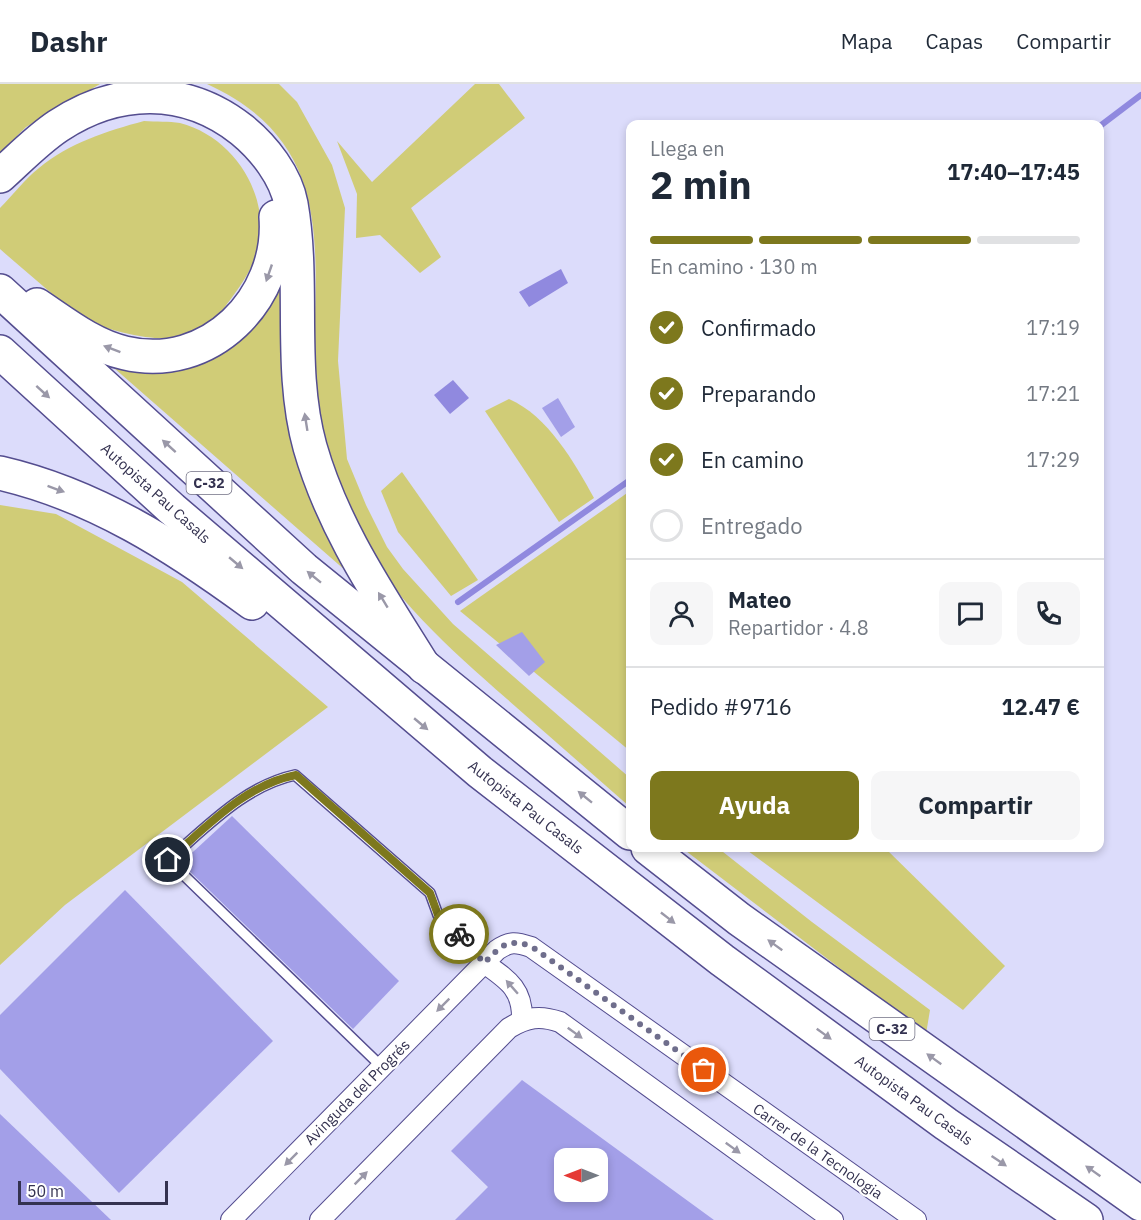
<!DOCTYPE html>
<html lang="es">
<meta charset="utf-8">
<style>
:root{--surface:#fff;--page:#f6f6f7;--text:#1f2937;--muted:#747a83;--line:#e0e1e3;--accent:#7d781d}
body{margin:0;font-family:"IBM Plex Sans",sans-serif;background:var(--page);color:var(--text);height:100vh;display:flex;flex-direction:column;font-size:22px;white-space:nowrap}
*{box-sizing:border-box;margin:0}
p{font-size:20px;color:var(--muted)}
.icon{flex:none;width:33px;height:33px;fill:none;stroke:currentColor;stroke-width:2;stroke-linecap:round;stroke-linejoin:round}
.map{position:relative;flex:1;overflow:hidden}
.sheet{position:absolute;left:626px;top:36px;width:478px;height:732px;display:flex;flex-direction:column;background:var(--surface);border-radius:12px;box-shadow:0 3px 9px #0003}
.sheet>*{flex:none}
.needle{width:39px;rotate:270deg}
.controls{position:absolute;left:554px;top:1064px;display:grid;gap:12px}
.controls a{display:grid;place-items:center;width:54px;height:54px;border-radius:12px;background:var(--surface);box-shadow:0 3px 9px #0003;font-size:30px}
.scale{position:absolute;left:18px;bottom:15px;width:150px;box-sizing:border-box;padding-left:6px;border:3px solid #343250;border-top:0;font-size:16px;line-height:21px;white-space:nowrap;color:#343250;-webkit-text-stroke:4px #fff;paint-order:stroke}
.pin{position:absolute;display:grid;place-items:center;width:51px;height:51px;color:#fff;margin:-26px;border:3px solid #fff;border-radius:50%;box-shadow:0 2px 6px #0007}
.courier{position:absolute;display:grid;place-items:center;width:60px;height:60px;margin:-30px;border:4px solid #7d781d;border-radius:50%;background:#fff;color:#222;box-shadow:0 2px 8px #0007}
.overview em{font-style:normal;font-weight:800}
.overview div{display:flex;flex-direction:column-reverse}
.overview{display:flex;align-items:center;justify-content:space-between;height:102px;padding:0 24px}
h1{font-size:39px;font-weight:800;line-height:45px}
.bar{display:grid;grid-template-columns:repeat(4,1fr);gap:9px 6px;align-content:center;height:72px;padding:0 24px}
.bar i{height:8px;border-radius:4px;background:var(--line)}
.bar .active{background:var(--accent)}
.bar p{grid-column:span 4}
.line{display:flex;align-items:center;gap:15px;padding:0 24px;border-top:2px solid var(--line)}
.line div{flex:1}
.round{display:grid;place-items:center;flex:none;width:63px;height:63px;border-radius:12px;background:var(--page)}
ol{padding:0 24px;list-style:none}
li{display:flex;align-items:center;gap:18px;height:66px}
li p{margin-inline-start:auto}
li .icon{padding:6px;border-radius:50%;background:var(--accent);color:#fff;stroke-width:4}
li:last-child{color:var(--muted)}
li i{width:33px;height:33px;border:3px solid var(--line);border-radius:50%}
.action{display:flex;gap:12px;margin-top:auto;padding:12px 24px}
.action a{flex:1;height:69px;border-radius:12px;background:var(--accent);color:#fff;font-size:24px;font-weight:800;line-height:69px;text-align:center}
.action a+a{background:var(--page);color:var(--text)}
header{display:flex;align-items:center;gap:36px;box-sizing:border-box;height:84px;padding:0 30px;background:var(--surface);border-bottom:2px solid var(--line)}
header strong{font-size:28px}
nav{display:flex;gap:33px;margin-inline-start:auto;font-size:21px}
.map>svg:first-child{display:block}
.green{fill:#d0cc77}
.water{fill:#9089df}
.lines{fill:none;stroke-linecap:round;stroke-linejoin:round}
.stream{stroke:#9089df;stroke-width:6}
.building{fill:#a39fe8;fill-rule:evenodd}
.service-casing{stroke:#544d8f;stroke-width:12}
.minor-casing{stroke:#544d8f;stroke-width:22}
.motorway-casing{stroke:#544d8f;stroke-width:36}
.service{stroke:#fff;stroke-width:9}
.minor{stroke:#fff;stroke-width:20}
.motorway{stroke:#fff;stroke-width:33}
.oneway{fill:#9a98a8}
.done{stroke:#6f6e8c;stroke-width:6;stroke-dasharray:0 10.8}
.route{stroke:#7d781d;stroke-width:8}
.labels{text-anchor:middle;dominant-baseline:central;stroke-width:4.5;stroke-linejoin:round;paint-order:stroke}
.shield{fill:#fff;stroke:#717084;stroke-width:1.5}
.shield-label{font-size:14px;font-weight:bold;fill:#343250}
.street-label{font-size:15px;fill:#343250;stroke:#fff}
</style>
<header>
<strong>Dashr</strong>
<nav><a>Mapa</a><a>Capas</a><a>Compartir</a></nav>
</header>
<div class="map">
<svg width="1141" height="1136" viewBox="0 0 1141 1136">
<rect width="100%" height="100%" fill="#dcdcfb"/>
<g class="green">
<path d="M0 0H100L26 43 0 69Z"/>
<path d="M207 0H279L297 18 332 81 345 124 338 277 347 375 366 421 387 463 403 485 453 540 630 694V723C589 687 548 651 507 615 449 564 391 513 354 444 345 428 316 344 315 327 306 199 354 67 207 0Z"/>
<path d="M475 0H499L525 34 411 124 441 173 420 189 380 151 356 154 357 110 337 57 372 98Z"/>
<path d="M144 37C156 38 169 37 180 39 234 53 271 111 258 165 253 185 239 204 227 220 218 233 201 250 185 253 156 259 109 247 83 235 74 231 66 222 58 215 39 198 19 182 0 165V124C13 111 25 95 39 84 69 59 107 47 144 37Z"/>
<path d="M283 193 297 372 315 425 354 494 114 284 160 288Z"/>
<path d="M509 315C548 332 574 378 594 414L559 438 485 327Z"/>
<path d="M402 388 478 496 451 512 398 448 381 407Z"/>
<path d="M630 407V667L460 527Z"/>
<path d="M0 421 56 430 182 498 328 623 65 821 0 881Z"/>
<path d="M682 764H718L812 838 930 926 926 950Z"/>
<path d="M744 764H885L1005 882 963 926Z"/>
</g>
<g class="water">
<path d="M561 185 568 199 529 223 519 208Z"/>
<path d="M453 296 469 314 450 330 434 311Z"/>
</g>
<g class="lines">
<g class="stream">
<path d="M1100 42 1141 11"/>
<path d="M458 518 630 396"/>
</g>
</g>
<g class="building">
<path d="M558 314 575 343 561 353 542 324Z"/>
<path d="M522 548 545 578 529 592 496 561Z"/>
<path d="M232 732 399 897 353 945 181 779Z"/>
<path d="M125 806 273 957 119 1109 0 985V931Z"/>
<path d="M522 996 714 1136H455L488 1103 451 1067ZM564 1074H597V1107H564Z"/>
<path d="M0 1030 111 1136H0Z"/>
</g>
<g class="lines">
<g class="service-casing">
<path id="service" d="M382 983 168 776C206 744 244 702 295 691L430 809 438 831 467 858 484 879"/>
</g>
<g class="minor-casing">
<g id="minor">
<path d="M484 879C508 896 523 905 522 936"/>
<path d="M231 1136 497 866C510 857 516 858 531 863L916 1136"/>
<path d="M320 1136 509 944C527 933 540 931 560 938L833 1136"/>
</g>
</g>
<g class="motorway-casing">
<g id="motorway">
<path d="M0 92C19 75 37 56 58 42 117 3 185 1 242 46 264 64 286 92 291 120 305 200 288 284 310 363 333 444 380 512 424 583"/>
<path d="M0 207 304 485 630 749"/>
<path d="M37 221C64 239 93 262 125 269 209 289 282 215 276 133"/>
<path d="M0 268 172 425 480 688 722 876 946 1040 1086 1136"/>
<path d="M0 389C95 411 174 462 252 519"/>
<path d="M648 764 739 835 1141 1120"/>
</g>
</g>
<use href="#service" class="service"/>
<use href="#minor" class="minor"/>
<use href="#motorway" class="motorway"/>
</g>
<defs><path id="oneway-solid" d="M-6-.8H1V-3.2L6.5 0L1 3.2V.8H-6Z" transform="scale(1.5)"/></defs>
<g class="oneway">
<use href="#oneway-solid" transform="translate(269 189) rotate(109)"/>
<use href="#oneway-solid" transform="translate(112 265) rotate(-159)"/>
<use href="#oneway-solid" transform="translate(43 308) rotate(42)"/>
<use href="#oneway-solid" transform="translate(306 338) rotate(-99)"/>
<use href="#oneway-solid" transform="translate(169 362) rotate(-138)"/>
<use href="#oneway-solid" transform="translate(56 405) rotate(20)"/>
<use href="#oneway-solid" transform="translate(236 479) rotate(40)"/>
<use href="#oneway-solid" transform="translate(314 493) rotate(-141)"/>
<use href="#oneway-solid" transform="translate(383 516) rotate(-121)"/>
<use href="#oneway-solid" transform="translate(421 640) rotate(40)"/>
<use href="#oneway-solid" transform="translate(585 713) rotate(-141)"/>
<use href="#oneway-solid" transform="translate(668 834) rotate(38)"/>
<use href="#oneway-solid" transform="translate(775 861) rotate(-144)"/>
<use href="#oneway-solid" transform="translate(512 903) rotate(-131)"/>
<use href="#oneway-solid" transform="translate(443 921) rotate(135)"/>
<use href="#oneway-solid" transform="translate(575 949) rotate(36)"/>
<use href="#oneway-solid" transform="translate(824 950) rotate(36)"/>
<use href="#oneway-solid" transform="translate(934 975) rotate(-144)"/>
<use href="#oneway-solid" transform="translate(733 1064) rotate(36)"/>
<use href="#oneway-solid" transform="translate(291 1075) rotate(135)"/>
<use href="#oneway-solid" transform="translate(999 1077) rotate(34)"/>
<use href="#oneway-solid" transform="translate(1093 1087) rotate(-145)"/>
<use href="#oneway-solid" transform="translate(361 1094) rotate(-45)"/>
</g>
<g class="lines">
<path class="done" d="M459 850 484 879C502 862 506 854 531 862L704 986"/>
<path class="route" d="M168 776C206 744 244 701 296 691L430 809 438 831 459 850"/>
</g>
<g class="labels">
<g class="shield">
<rect x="186.5" y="388" width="45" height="22" rx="4.5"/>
<rect x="869.5" y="934" width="45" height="22" rx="4.5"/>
</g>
<g class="shield-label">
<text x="209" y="399">C-32</text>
<text x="892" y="945">C-32</text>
</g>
<g class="street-label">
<text transform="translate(156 409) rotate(42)">Autopista Pau Casals</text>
<text transform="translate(526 723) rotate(38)">Autopista Pau Casals</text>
<text transform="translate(357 1008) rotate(-45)">Avinguda del Progrés</text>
<text transform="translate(914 1016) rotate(36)">Autopista Pau Casals</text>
<text transform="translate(818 1067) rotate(35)">Carrer de la Tecnologia</text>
</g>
</g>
</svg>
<div class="controls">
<a><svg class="needle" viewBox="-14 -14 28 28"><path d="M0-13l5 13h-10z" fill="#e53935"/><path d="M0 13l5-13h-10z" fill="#747a83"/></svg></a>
</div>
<div class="scale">50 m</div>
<div class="pin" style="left:704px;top:986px;background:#ea580c"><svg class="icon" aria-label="bag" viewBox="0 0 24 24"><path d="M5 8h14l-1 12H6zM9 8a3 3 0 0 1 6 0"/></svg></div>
<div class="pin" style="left:168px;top:776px;background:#1f2937"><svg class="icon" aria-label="home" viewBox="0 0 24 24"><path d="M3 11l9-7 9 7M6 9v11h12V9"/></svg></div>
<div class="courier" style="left:459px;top:850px"><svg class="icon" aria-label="bike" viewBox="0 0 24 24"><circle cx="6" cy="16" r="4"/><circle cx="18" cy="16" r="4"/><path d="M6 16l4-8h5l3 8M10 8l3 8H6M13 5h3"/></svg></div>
<section class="sheet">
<div class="overview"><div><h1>2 min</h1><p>Llega en</p></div><em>17:40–17:45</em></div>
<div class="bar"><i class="active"></i><i class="active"></i><i class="active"></i><i></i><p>En camino · 130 m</p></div>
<ol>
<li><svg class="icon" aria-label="check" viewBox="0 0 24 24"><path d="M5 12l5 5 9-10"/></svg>Confirmado<p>17:19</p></li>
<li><svg class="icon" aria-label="check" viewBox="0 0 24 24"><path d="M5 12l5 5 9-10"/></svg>Preparando<p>17:21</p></li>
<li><svg class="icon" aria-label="check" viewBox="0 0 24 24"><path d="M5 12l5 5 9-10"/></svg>En camino<p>17:29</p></li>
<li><i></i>Entregado</li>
</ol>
<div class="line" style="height:108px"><a class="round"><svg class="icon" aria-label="person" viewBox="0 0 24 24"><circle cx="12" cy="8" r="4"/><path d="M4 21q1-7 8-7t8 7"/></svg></a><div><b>Mateo</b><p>Repartidor · 4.8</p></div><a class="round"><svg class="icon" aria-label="chat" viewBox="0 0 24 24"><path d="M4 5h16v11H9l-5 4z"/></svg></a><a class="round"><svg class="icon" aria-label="phone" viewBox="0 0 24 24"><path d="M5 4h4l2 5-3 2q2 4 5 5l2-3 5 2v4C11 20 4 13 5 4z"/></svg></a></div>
<div class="line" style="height:78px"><div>Pedido #9716</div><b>12.47 €</b></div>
<div class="action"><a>Ayuda</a><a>Compartir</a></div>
</section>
</div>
